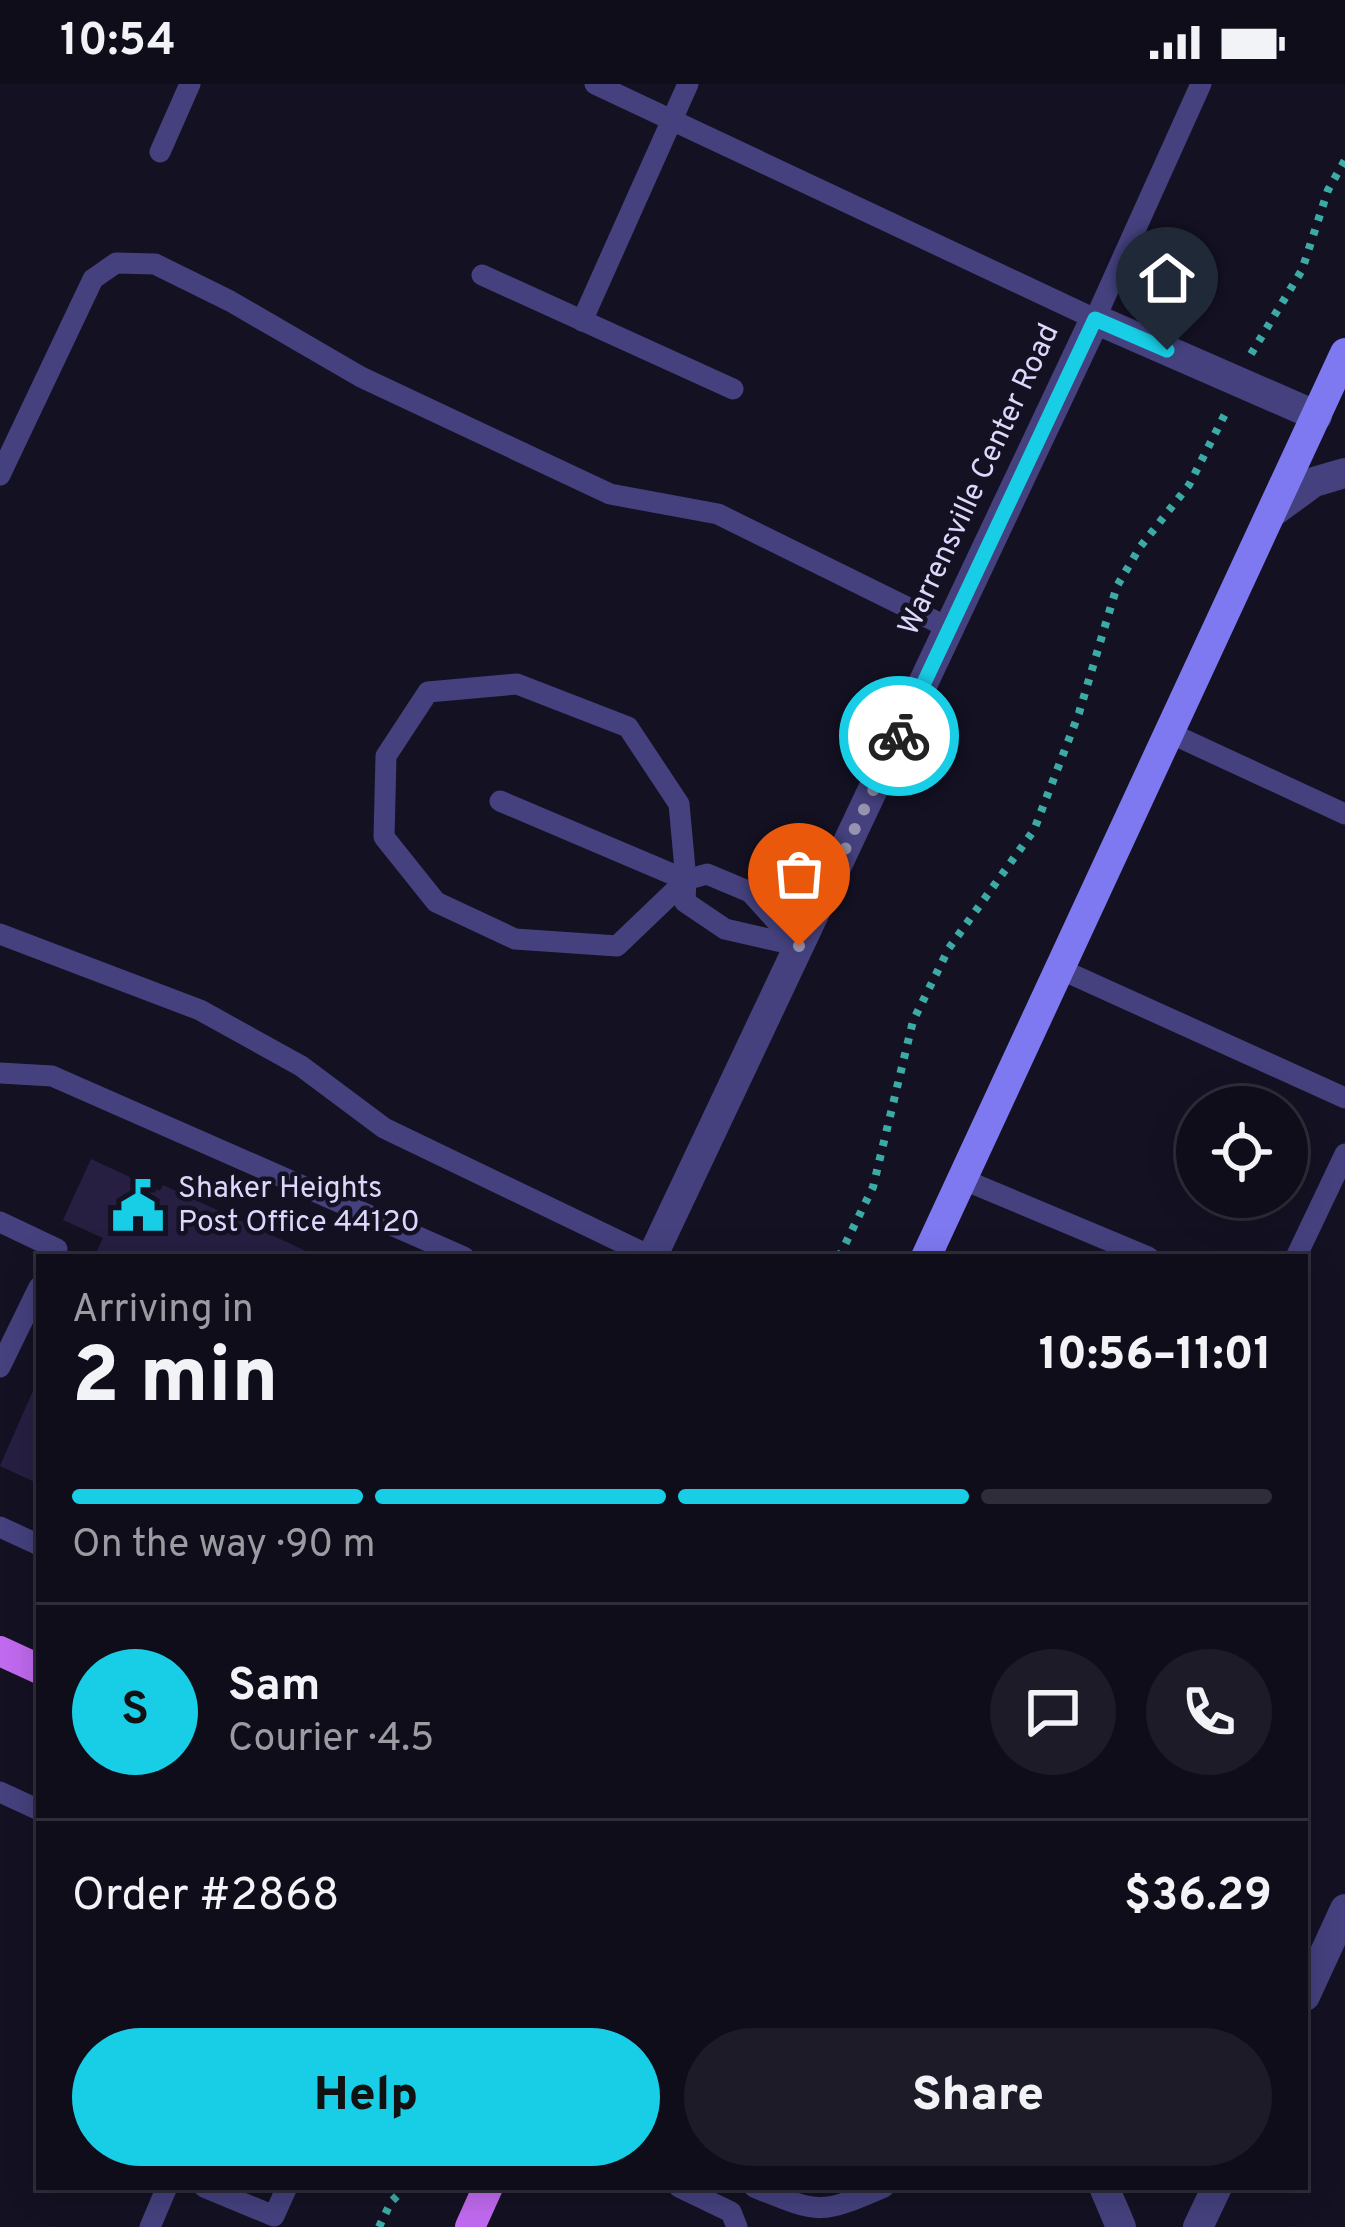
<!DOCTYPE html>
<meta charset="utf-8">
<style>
:root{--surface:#0f0d1a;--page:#1d1b27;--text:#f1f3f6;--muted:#9b9ca2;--line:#2f2d39;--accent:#18cee6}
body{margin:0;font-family:Overpass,sans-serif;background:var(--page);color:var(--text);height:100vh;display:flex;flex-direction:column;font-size:45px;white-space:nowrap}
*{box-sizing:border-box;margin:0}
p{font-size:39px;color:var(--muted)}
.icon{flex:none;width:66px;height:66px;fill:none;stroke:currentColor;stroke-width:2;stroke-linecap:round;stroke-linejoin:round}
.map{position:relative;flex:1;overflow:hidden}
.sheet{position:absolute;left:36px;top:1170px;width:1272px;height:936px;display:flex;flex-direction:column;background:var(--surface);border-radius:0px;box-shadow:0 6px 30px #0003,0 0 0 3px var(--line)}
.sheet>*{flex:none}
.fabs{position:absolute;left:1176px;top:1002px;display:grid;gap:24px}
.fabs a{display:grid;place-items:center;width:132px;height:132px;border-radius:50%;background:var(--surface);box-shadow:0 6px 30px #0003,0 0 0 3px var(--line);font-size:60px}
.pin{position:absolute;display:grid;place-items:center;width:102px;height:102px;color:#fff;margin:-123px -51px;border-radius:50% 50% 50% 0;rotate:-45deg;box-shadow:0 0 12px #0007}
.pin .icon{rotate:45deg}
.courier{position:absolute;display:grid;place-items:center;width:120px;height:120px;margin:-60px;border:9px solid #18cee6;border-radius:50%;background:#fff;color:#222;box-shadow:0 3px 15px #0007}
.summary em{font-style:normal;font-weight:800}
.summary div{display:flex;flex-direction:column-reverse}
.summary{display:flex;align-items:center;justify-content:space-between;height:204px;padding:0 36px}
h1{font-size:78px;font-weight:800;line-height:90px}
.bar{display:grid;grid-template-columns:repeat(4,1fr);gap:18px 12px;align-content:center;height:144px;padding:0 36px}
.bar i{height:15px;border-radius:9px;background:var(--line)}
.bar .current{background:var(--accent)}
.bar p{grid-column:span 4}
.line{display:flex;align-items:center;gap:30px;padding:0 36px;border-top:3px solid var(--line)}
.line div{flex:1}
.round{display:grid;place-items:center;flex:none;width:126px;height:126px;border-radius:63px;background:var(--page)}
.primary-button{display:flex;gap:24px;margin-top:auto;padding:24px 36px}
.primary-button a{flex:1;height:138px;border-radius:72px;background:var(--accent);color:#111;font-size:48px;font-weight:800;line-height:138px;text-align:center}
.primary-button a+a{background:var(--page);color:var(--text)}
.status{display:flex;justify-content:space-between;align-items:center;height:84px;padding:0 60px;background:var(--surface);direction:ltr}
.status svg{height:33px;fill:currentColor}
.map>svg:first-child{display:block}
.building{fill:#271f42}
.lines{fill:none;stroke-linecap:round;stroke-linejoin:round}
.path{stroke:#3caba6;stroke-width:8;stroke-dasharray:6 9;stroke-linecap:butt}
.service{stroke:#44417e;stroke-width:21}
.minor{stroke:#44417e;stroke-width:30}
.secondary{stroke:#7e79f1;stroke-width:30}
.primary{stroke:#c06aef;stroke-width:30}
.done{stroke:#9692af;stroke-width:12;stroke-dasharray:0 21.6}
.route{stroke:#18cee6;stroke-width:15}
.labels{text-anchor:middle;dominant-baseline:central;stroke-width:9;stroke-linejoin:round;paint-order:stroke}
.street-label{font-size:30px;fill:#dcd8fb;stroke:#141123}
.poi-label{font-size:30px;fill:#dcd8fb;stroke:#141123;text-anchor:start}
</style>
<div class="status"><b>10:54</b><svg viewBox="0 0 49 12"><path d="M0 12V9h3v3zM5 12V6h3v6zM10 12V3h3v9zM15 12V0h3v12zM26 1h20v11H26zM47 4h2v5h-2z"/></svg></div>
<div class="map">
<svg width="1345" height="2143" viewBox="0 0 1345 2143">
<rect width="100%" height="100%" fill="#141123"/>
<g class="building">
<path d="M91 1075 160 1107 163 1101 319 1173H94L103 1154 63 1136Z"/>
<path d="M39 1293V1400L0 1382Z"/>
</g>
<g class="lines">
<g class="path">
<path d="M1251 270 1302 186 1328 106 1345 76"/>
<path d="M839 1173 873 1103 913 937 949 864 1034 746 1079 629 1117 502 1140 463 1189 401 1226 328"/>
<path d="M379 2143 391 2118 406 2103"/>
</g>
<g class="service">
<path d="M595 0 1095 235 1201 0"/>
<path d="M160 68 190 0"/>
<path d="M482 191 733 305"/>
<path d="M582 237 688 0"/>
<path d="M0 391 93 195 116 179 155 180 230 217 361 293 610 410 718 430 949 544"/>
<path d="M517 600 628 643 679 720 686 796 617 862 515 855 436 818 384 753 386 672 428 608Z"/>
<path d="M1170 649 1345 730"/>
<path d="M500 717 686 796"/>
<path d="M707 790 750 808 799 862 725 845 685 818 686 796Z"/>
<path d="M0 850 200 926 301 982 384 1044 652 1173"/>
<path d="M1060 885 1345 1014"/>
<path d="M0 989 52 992 464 1173"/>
<path d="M962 1095 1148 1173"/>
<path d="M0 1138 57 1165 53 1173"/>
<path d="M1296 1173 1345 1070"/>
<path d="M0 1283 39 1203"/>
<path d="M0 1443 39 1461"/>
<path d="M0 1708 39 1726"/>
<path d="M204 2103 274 2132 287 2103"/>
<path d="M679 2103 731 2128 737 2143"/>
<path d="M754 2103C820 2130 819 2131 884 2103"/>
<path d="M150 2143 167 2103"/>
</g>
<g class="minor">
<path d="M1273 428 1314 398 1345 389"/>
<path d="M652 1173 1095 235 1317 332"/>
<path d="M1305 1912 1345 1825"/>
<path d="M1104 2103 1121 2143"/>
<path d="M1198 2143 1217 2103"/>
</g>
<path class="secondary" d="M926 1173 1345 269"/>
<g class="primary">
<path d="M0 1567 39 1585"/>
<path d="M470 2143 488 2103"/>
</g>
</g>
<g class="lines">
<path class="done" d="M799 862 899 652"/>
<path class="route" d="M899 652 1095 235 1167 266"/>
</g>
<defs>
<g id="civic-bare" transform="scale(4.14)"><path d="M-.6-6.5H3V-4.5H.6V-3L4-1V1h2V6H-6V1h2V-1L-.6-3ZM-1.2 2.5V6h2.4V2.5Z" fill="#18cee6" stroke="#141123" stroke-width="2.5" paint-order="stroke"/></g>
</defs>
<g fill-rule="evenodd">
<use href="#civic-bare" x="138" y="1122"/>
</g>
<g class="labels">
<g class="street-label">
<text transform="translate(980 396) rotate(-65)">Warrensville Center Road</text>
</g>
<g class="poi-label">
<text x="178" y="1105">Shaker Heights<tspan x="178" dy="34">Post Office 44120</tspan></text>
</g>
</g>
</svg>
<div class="fabs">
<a><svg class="icon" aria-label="locate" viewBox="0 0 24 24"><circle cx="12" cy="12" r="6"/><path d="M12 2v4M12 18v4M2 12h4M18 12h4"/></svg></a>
</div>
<div class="pin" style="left:799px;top:862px;background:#ea580c"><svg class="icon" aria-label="bag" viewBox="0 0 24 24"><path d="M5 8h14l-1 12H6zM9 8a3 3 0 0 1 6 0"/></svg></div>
<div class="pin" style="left:1167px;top:266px;background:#1f2937"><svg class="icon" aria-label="home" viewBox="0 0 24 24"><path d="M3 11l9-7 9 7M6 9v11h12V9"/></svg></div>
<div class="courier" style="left:899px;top:652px"><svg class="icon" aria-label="bike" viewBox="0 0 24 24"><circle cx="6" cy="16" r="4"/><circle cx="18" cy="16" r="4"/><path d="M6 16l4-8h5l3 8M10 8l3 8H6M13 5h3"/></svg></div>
<section class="sheet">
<div class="summary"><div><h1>2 min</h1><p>Arriving in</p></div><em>10:56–11:01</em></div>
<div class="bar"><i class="current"></i><i class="current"></i><i class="current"></i><i></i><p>On the way · 90 m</p></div>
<div class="line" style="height:216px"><b class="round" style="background:var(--accent);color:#111">S</b><div><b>Sam</b><p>Courier · 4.5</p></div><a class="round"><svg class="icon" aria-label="chat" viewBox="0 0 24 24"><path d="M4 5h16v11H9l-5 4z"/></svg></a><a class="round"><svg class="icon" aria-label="phone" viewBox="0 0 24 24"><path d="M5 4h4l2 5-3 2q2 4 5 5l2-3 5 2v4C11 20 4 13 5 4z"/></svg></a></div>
<div class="line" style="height:156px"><div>Order #2868</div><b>$36.29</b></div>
<div class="primary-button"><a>Help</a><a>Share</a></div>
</section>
</div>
